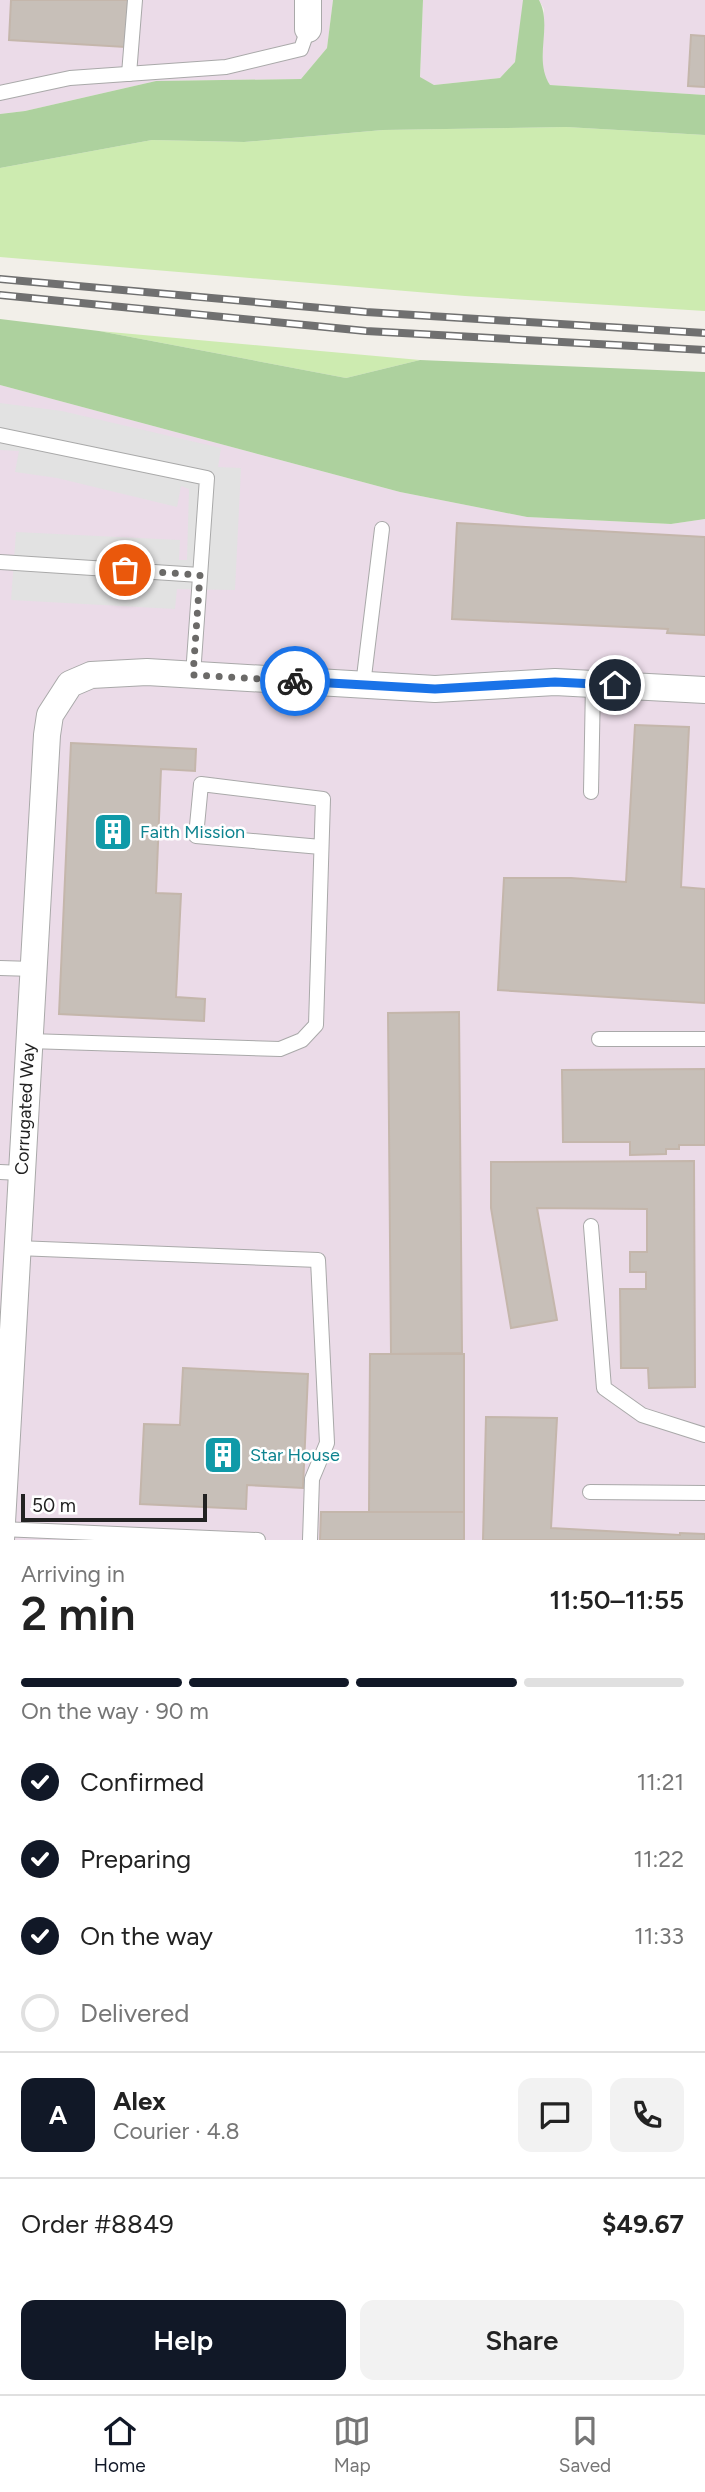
<!DOCTYPE html>
<meta charset="utf-8">
<style>
:root{--surface:#fff;--page:#f2f2f2;--text:#222;--muted:#767676;--line:#e0e0e0;--accent:#111827}
body{margin:0;font-family:Figtree,sans-serif;background:var(--page);color:var(--text);height:100vh;display:flex;flex-direction:column;font-size:26px;white-space:nowrap}
*{box-sizing:border-box;margin:0}
p{font-size:23px;color:var(--muted)}
.icon{flex:none;width:38px;height:38px;fill:none;stroke:currentColor;stroke-width:2;stroke-linecap:round;stroke-linejoin:round}
.map{position:relative;height:1540px;overflow:hidden}
.panel{display:flex;flex-direction:column;background:var(--surface);flex:1}
.panel>*{flex:none}
.scale{position:absolute;left:21px;bottom:18px;width:186px;box-sizing:border-box;padding-left:7px;border:4px solid #222;border-top:0;font-size:19px;line-height:24px;white-space:nowrap;color:#222;-webkit-text-stroke:5px #fff;paint-order:stroke}
.pin{position:absolute;display:grid;place-items:center;width:60px;height:60px;color:#fff;margin:-30px;border:4px solid #fff;border-radius:50%;box-shadow:0 2px 7px #0007}
.courier{position:absolute;display:grid;place-items:center;width:70px;height:70px;margin:-35px;border:5px solid #1a73e8;border-radius:50%;background:#fff;color:#222;box-shadow:0 2px 9px #0007}
.summary em{font-style:normal;font-weight:600}
.summary div{display:flex;flex-direction:column-reverse}
.summary{display:flex;align-items:center;justify-content:space-between;height:119px;padding:0 21px}
h1{font-size:46px;font-weight:600;line-height:52px}
.bar{display:grid;grid-template-columns:repeat(4,1fr);gap:10px 7px;align-content:center;height:84px;padding:0 21px}
.bar i{height:9px;border-radius:5px;background:var(--line)}
.bar .active{background:var(--accent)}
.bar p{grid-column:span 4}
.line{display:flex;align-items:center;gap:18px;padding:0 21px;border-top:2px solid var(--line)}
.line div{flex:1}
.round{display:grid;place-items:center;flex:none;width:74px;height:74px;border-radius:14px;background:var(--page)}
ol{padding:0 21px;list-style:none}
li{display:flex;align-items:center;gap:21px;height:77px}
li p{margin-inline-start:auto}
li .icon{padding:7px;border-radius:50%;background:var(--accent);color:#fff;stroke-width:4}
li:last-child{color:var(--muted)}
li i{width:38px;height:38px;border:4px solid var(--line);border-radius:50%}
.action{display:flex;gap:14px;margin-top:auto;padding:14px 21px}
.action a{flex:1;height:80px;border-radius:14px;background:var(--accent);color:#fff;font-size:28px;font-weight:600;line-height:80px;text-align:center}
.action a+a{background:var(--page);color:var(--text)}
.menu{display:flex;justify-content:space-around;align-items:center;height:98px;border-top:2px solid var(--line);background:var(--surface);font-size:19px;color:var(--muted)}
.menu a{display:grid;justify-items:center;gap:4px}
.menu .active{color:var(--accent)}
.map>svg:first-child{display:block}
.industrial{fill:#ebdbe8}
.grass{fill:#cdebb0}
.forest{fill:#add19e}
.parking{fill:#e2e2e2}
.building{fill:#c7bfb8;stroke:#c4b6ab;stroke-width:2}
.lines{fill:none;stroke-linecap:round;stroke-linejoin:round}
.lane-casing{stroke:#a9a9a9;stroke-width:16}
.street-casing{stroke:#a9a9a9;stroke-width:28}
.lane{stroke:#fff;stroke-width:14}
.street{stroke:#fff;stroke-width:26}
.rail-casing{stroke:#707070;stroke-width:8}
.rail{stroke:#fff;stroke-width:5;stroke-dasharray:16;stroke-linecap:butt}
.done{stroke:#6b6a68;stroke-width:7;stroke-dasharray:0 12.6}
.route{stroke:#1a73e8;stroke-width:9}
.labels{text-anchor:middle;dominant-baseline:central;stroke-width:5;stroke-linejoin:round;paint-order:stroke}
.culture-label{font-size:18px;fill:#0d838f;stroke:#fff;text-anchor:start}
.street-label{font-size:18px;fill:#222;stroke:#fff}
</style>
<div class="map">
<svg width="705" height="1540" viewBox="0 0 705 1540">
<rect width="100%" height="100%" fill="#f2efe9"/>
<g class="industrial">
<path d="M0 0H333L327 48 301 79 156 81 25 111 0 114Z"/>
<path d="M423 0H524L515 62 500 78 434 85 420 78Z"/>
<path d="M539 0H705V95L550 85 542 72 544 9Z"/>
<path d="M0 385 400 492 527 517 671 524 705 519V1540H0Z"/>
</g>
<g class="grass">
<path d="M566 127 705 135V311L465 296 0 257V168L152 140 244 142 383 130Z"/>
<path d="M99 331 420 360 346 378Z"/>
</g>
<g class="forest">
<path d="M333 0H423L420 77 434 85 500 78 515 62 523 0H539C553 26 533 59 550 85L705 95V135L566 127 383 130 244 142 152 140 0 168V114L25 111 156 81 301 79 327 48Z"/>
<path d="M0 319 99 331 346 378 420 360 705 372V519L671 524 527 517 400 492 0 385Z"/>
</g>
<path class="parking" d="M0 403 62 411 221 448 218 467 241 468 235 590 177 589 175 609 11 600 16 532 180 540 179 560H187L189 489 181 486 177 507 57 478 15 472 19 451 0 450Z"/>
<g class="building">
<path d="M11 0H128L125 47 9 40Z"/>
<path d="M691 35 705 36V87L688 86Z"/>
<path d="M457 523 705 537V635L667 633 668 629 452 619Z"/>
<path d="M635 725 689 727 681 887 705 889V1003L498 990 504 878H571L626 882Z"/>
<path d="M71 743 196 749 195 771 161 769 156 893 181 894 176 997 205 999 204 1021 59 1014Z"/>
<path d="M459 1012 462 1353 391 1354 388 1013Z"/>
<path d="M705 1069V1145H679V1149H666V1154L630 1155V1142H563L562 1070Z"/>
<path d="M694 1161 695 1387 649 1388 648 1368H621L620 1289H646V1272H630V1252H647V1209L537 1208 557 1320 511 1328 491 1208V1162Z"/>
<path d="M370 1354H464V1512H369Z"/>
<path d="M183 1368 308 1374 303 1488 247 1485 246 1509 140 1504 144 1424 180 1425Z"/>
<path d="M486 1417 557 1418 551 1528 680 1535V1533L705 1534V1540H483Z"/>
<path d="M321 1512H464V1540H320Z"/>
</g>
<g class="lines">
<g class="lane-casing">
<g id="lane">
<path d="M129 74 135 0"/>
<path d="M0 93 70 78 226 67 301 49 308 29"/>
<path d="M0 435 207 478 193 675"/>
<path d="M0 562 200 575"/>
<path d="M363 685 382 529"/>
<path d="M591 792 593 684"/>
<path d="M0 968 33 969"/>
<path d="M599 1039H705"/>
<path d="M29 1041 280 1049 302 1040 316 1025 323 799 201 784 196 836 321 847"/>
<path d="M0 1172 21 1173"/>
<path d="M591 1226 604 1388 642 1415 705 1435"/>
<path d="M17 1248 318 1260 327 1443 312 1479 310 1540"/>
<path d="M590 1492 705 1493"/>
<path d="M1 1529 258 1540"/>
</g>
</g>
<g class="street-casing">
<g id="street">
<path d="M308 29V0"/>
<path d="M1 1540 47 735 50 715 70 684 91 675 147 672 435 689 555 682 705 690"/>
</g>
</g>
<use href="#lane" class="lane"/>
<use href="#street" class="street"/>
<g class="rail-casing">
<g id="rail">
<path d="M0 279 366 312 705 333"/>
<path d="M0 295 366 331 705 350"/>
</g>
</g>
<use href="#rail" class="rail"/>
</g>
<g class="lines">
<path class="done" d="M125 570 200 575 193 675 295 681"/>
<path class="route" d="M295 681 435 689 555 682 615 685"/>
</g>
<defs>
<g id="building-square" transform="scale(2.0125)"><rect x="-9" y="-9" width="18" height="18" rx="4" fill="#0f9aa8" stroke="#fff"/><path d="M-4-6H4V6H1V3H-1V6H-4ZM-2.5-4.3h1.7v1.8h-1.7ZM.8-4.3h1.7v1.8H.8ZM-2.5-1h1.7V.8h-1.7ZM.8-1h1.7V.8H.8Z" fill="#fff"/></g>
</defs>
<g fill-rule="evenodd">
<use href="#building-square" x="113" y="832"/>
<use href="#building-square" x="223" y="1455"/>
</g>
<g class="labels">
<g class="culture-label">
<text x="140" y="832">Faith Mission</text>
<text x="250" y="1455">Star House</text>
</g>
<g class="street-label">
<text transform="translate(25 1109) rotate(-87)">Corrugated Way</text>
</g>
</g>
</svg>
<div class="scale">50 m</div>
<div class="pin" style="left:125px;top:570px;background:#ea580c"><svg class="icon" aria-label="bag" viewBox="0 0 24 24"><path d="M5 8h14l-1 12H6zM9 8a3 3 0 0 1 6 0"/></svg></div>
<div class="pin" style="left:615px;top:685px;background:#1f2937"><svg class="icon" aria-label="home" viewBox="0 0 24 24"><path d="M3 11l9-7 9 7M6 9v11h12V9"/></svg></div>
<div class="courier" style="left:295px;top:681px"><svg class="icon" aria-label="bike" viewBox="0 0 24 24"><circle cx="6" cy="16" r="4"/><circle cx="18" cy="16" r="4"/><path d="M6 16l4-8h5l3 8M10 8l3 8H6M13 5h3"/></svg></div>
</div>
<section class="panel">
<div class="summary"><div><h1>2 min</h1><p>Arriving in</p></div><em>11:50–11:55</em></div>
<div class="bar"><i class="active"></i><i class="active"></i><i class="active"></i><i></i><p>On the way · 90 m</p></div>
<ol>
<li><svg class="icon" aria-label="check" viewBox="0 0 24 24"><path d="M5 12l5 5 9-10"/></svg>Confirmed<p>11:21</p></li>
<li><svg class="icon" aria-label="check" viewBox="0 0 24 24"><path d="M5 12l5 5 9-10"/></svg>Preparing<p>11:22</p></li>
<li><svg class="icon" aria-label="check" viewBox="0 0 24 24"><path d="M5 12l5 5 9-10"/></svg>On the way<p>11:33</p></li>
<li><i></i>Delivered</li>
</ol>
<div class="line" style="height:126px"><b class="round" style="background:var(--accent);color:#fff">A</b><div><b>Alex</b><p>Courier · 4.8</p></div><a class="round"><svg class="icon" aria-label="chat" viewBox="0 0 24 24"><path d="M4 5h16v11H9l-5 4z"/></svg></a><a class="round"><svg class="icon" aria-label="phone" viewBox="0 0 24 24"><path d="M5 4h4l2 5-3 2q2 4 5 5l2-3 5 2v4C11 20 4 13 5 4z"/></svg></a></div>
<div class="line" style="height:91px"><div>Order #8849</div><b>$49.67</b></div>
<div class="action"><a>Help</a><a>Share</a></div>
</section>
<nav class="menu">
<a class="active"><svg class="icon" aria-label="home" viewBox="0 0 24 24"><path d="M3 11l9-7 9 7M6 9v11h12V9"/></svg>Home</a>
<a><svg class="icon" aria-label="map" viewBox="0 0 24 24"><path d="M3 6l6-2 6 2 6-2v14l-6 2-6-2-6 2zM9 4v14M15 6v14"/></svg>Map</a>
<a><svg class="icon" aria-label="saved" viewBox="0 0 24 24"><path d="M7 4h10v16l-5-4-5 4z"/></svg>Saved</a>
</nav>
